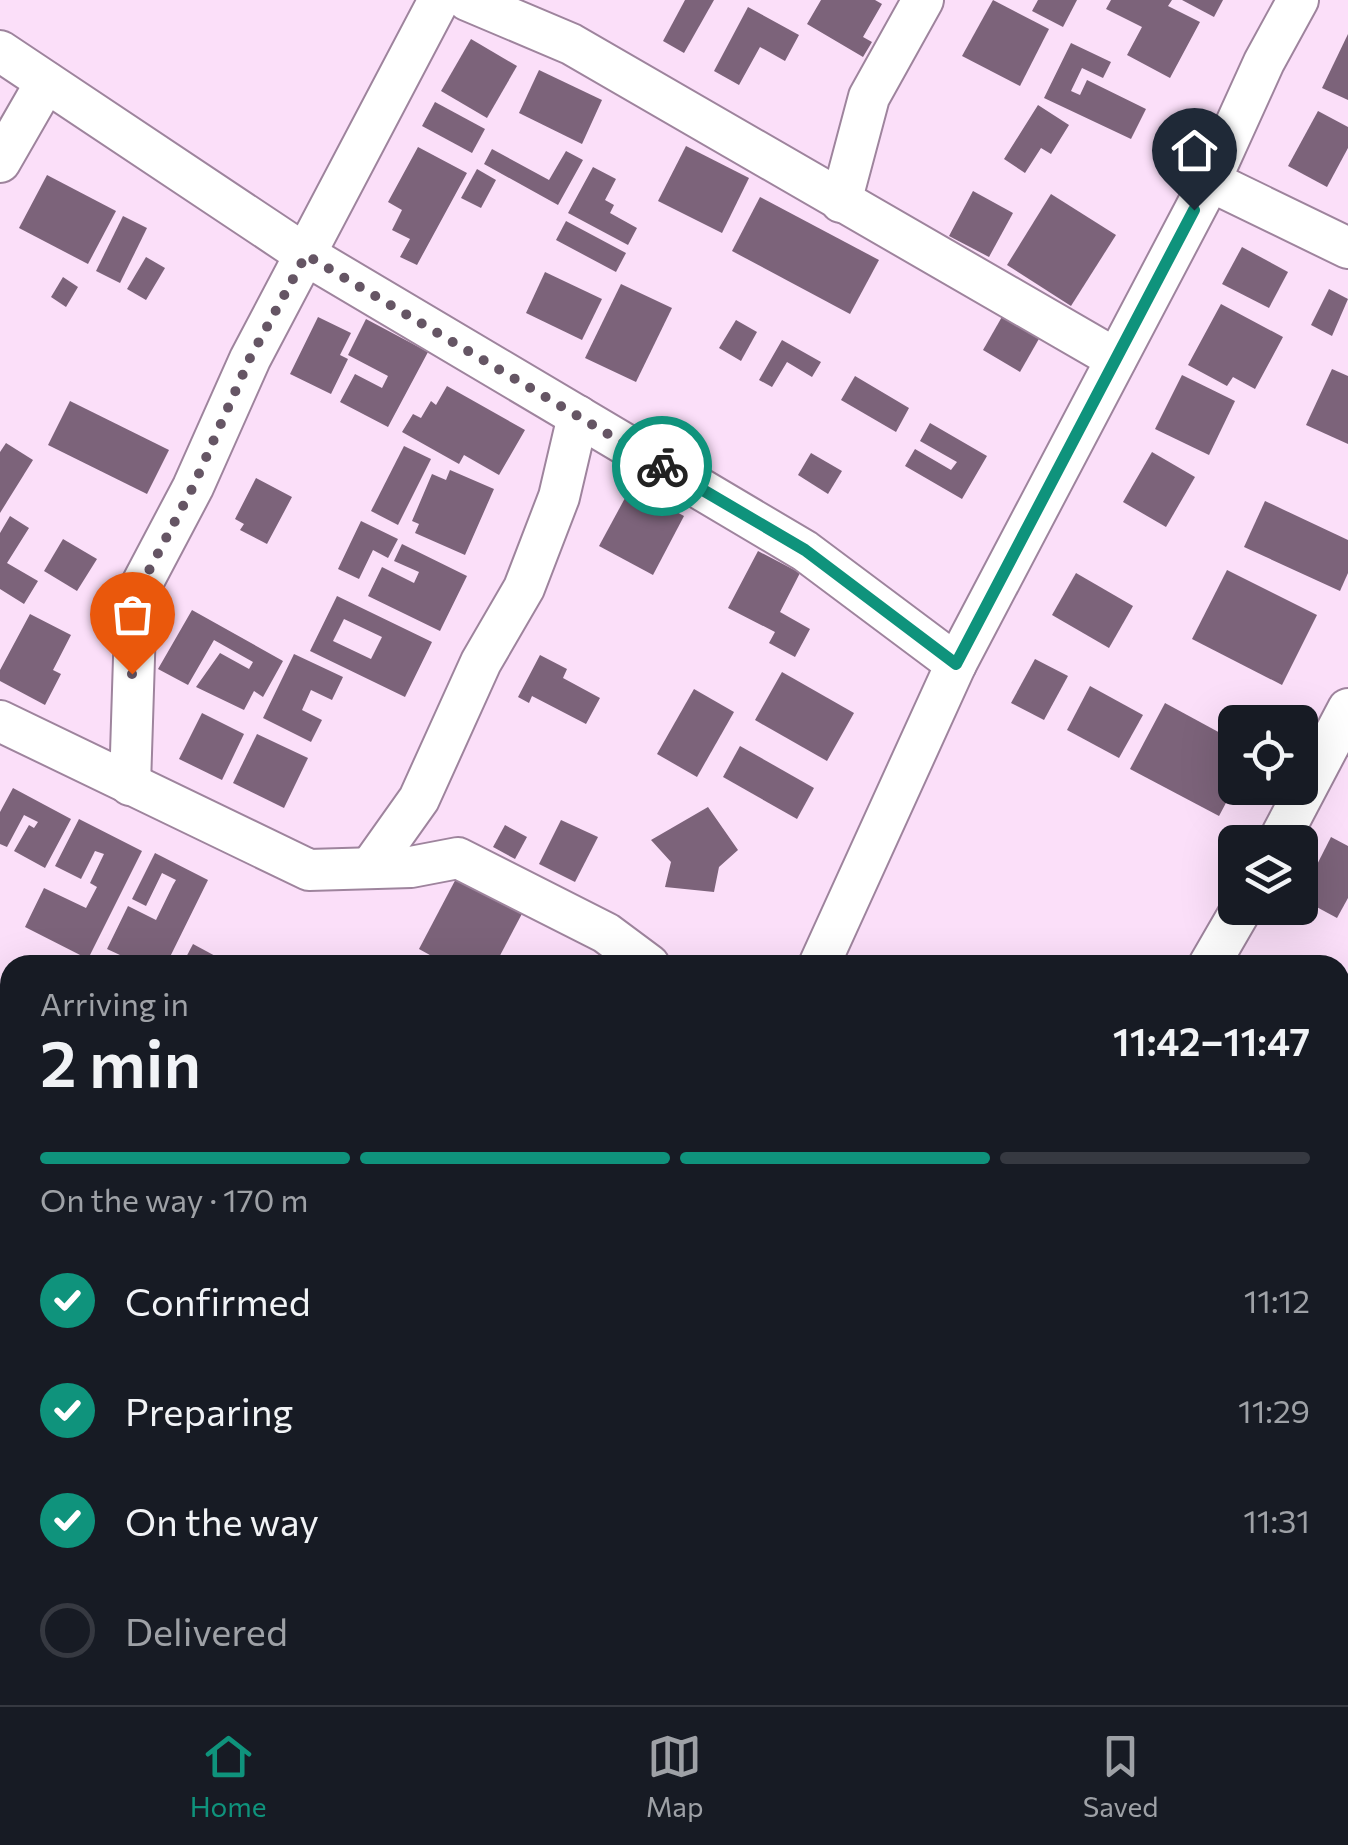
<!DOCTYPE html>
<meta charset="utf-8">
<style>
:root{--surface:#171b24;--page:#242831;--text:#f1f3f6;--muted:#9ea1a6;--line:#363941;--accent:#0f937c}
body{margin:0;font-family:Commissioner,sans-serif;background:var(--page);color:var(--text);height:100vh;display:flex;flex-direction:column;font-size:38px;white-space:nowrap}
*{box-sizing:border-box;margin:0}
p{font-size:32px;color:var(--muted)}
.icon{flex:none;width:55px;height:55px;fill:none;stroke:currentColor;stroke-width:2;stroke-linecap:round;stroke-linejoin:round}
.map{position:relative;flex:1;overflow:hidden}
.side{position:absolute;left:0px;top:955px;width:1350px;height:750px;display:flex;flex-direction:column;background:var(--surface);border-radius:30px 30px 0 0;box-shadow:0 10px 40px #0002}
.side>*{flex:none}
.buttons{position:absolute;left:1218px;top:705px;display:grid;gap:20px}
.buttons a{display:grid;place-items:center;width:100px;height:100px;border-radius:15px;background:var(--surface);box-shadow:0 10px 40px #0002;font-size:50px}
.pin{position:absolute;display:grid;place-items:center;width:85px;height:85px;color:#fff;margin:-102px -42px;border-radius:50% 50% 50% 0;rotate:-45deg;box-shadow:0 0 10px #0007}
.pin .icon{rotate:45deg}
.courier{position:absolute;display:grid;place-items:center;width:100px;height:100px;margin:-50px;border:8px solid #0f937c;border-radius:50%;background:#fff;color:#222;box-shadow:0 2px 12px #0007}
.head em{font-style:normal;font-weight:600}
.head div{display:flex;flex-direction:column-reverse}
.head{display:flex;align-items:center;justify-content:space-between;height:170px;padding:0 40px}
h1{font-size:65px;font-weight:600;line-height:75px}
.bar{display:grid;grid-template-columns:repeat(4,1fr);gap:15px 10px;align-content:center;height:120px;padding:0 40px}
.bar i{height:12px;border-radius:8px;background:var(--line)}
.bar .active{background:var(--accent)}
.bar p{grid-column:span 4}
ol{padding:0 40px;list-style:none}
li{display:flex;align-items:center;gap:30px;height:110px}
li p{margin-inline-start:auto}
li .icon{padding:10px;border-radius:50%;background:var(--accent);color:#fff;stroke-width:4}
li:last-child{color:var(--muted)}
li i{width:55px;height:55px;border:5px solid var(--line);border-radius:50%}
.menu{display:flex;justify-content:space-around;align-items:center;height:140px;border-top:2px solid var(--line);background:var(--surface);font-size:28px;color:var(--muted)}
.menu a{display:grid;justify-items:center;gap:5px}
.menu .active{color:var(--accent)}
.map>svg:first-child{display:block}
.building{fill:#7c637a;fill-rule:evenodd}
.lines{fill:none;stroke-linecap:round;stroke-linejoin:round}
.minor-casing{stroke:#9e849d;stroke-width:44}
.minor{stroke:#fff;stroke-width:40}
.done{stroke:#655564;stroke-width:10;stroke-dasharray:0 18}
.route{stroke:#0f937c;stroke-width:12}
</style>
<div class="map">
<svg width="1348" height="1705" viewBox="0 0 1348 1705">
<rect width="100%" height="100%" fill="#fbdff9"/>
<g class="building">
<path d="M685 0H714L684 53 663 41Z"/>
<path d="M821 0H875L882 4 863 37 872 42 863 57 807 24Z"/>
<path d="M993 0 1049 29 1020 86 962 56Z"/>
<path d="M1038 0H1077L1063 27 1032 11Z"/>
<path d="M1111 0H1172L1168 6 1200 22 1170 78 1127 55 1142 27 1106 9Z"/>
<path d="M1182 0H1223L1214 17Z"/>
<path d="M748 7 799 35 785 61 760 47 739 85 714 71Z"/>
<path d="M1348 34V100L1322 88Z"/>
<path d="M471 39 517 66 487 118 441 91Z"/>
<path d="M1071 43 1111 62 1103 78 1082 68 1071 91 1080 95 1087 80 1146 109 1131 139 1044 98Z"/>
<path d="M539 70 602 100 582 144 519 113Z"/>
<path d="M435 102 485 129 472 153 422 126Z"/>
<path d="M1038 105 1069 125 1051 154 1041 148 1025 173 1004 159Z"/>
<path d="M1318 111 1348 127V148L1327 187 1288 166Z"/>
<path d="M686 146 749 178 722 233 658 201Z"/>
<path d="M418 147 467 173 417 265 400 257 410 239 392 230 402 210 388 202Z"/>
<path d="M492 149 549 180 566 151 583 160 558 205 484 164Z"/>
<path d="M593 167 616 179 605 200 614 205 610 213 637 228 628 245 568 213Z"/>
<path d="M477 169 496 180 481 208 461 198Z"/>
<path d="M47 175 116 211 88 264 19 228Z"/>
<path d="M973 191 1013 213 989 257 949 236Z"/>
<path d="M1051 194 1116 235 1071 306 1007 265Z"/>
<path d="M760 197 879 260 850 314 732 251Z"/>
<path d="M123 216 147 228 120 283 96 271Z"/>
<path d="M566 221 626 253 616 272 556 240Z"/>
<path d="M1242 247 1288 272 1269 308 1222 284Z"/>
<path d="M146 257 165 268 146 300 127 289Z"/>
<path d="M545 272 602 299 582 340 526 313Z"/>
<path d="M63 277 78 287 66 307 51 297Z"/>
<path d="M621 284 672 308 636 382 585 358Z"/>
<path d="M1329 289 1348 299 1332 336 1311 325Z"/>
<path d="M1221 304 1283 337 1255 389 1233 377 1227 386 1188 365Z"/>
<path d="M1003 315 1040 337 1020 372 983 350Z"/>
<path d="M318 317 351 333 340 355 348 359 331 394 290 374Z"/>
<path d="M366 319 428 352 388 427 340 402 355 374 382 388 388 376 348 355Z"/>
<path d="M736 320 757 332 741 361 719 348Z"/>
<path d="M782 340 821 362 812 377 787 362 772 387 759 380Z"/>
<path d="M1332 369 1348 376V444L1306 425Z"/>
<path d="M1182 375 1235 401 1209 455 1155 429Z"/>
<path d="M855 376 909 408 896 432 841 400Z"/>
<path d="M447 386 525 430 499 475 464 455 459 464 402 432 413 414 421 418 431 401 436 405Z"/>
<path d="M70 401 169 450 147 494 48 445Z"/>
<path d="M930 423 987 456 962 499 905 466 915 449 951 470 957 462 920 441Z"/>
<path d="M6 443 33 460 0 513V452Z"/>
<path d="M404 446 431 459 398 525 371 511Z"/>
<path d="M1152 452 1195 477 1166 527 1123 502Z"/>
<path d="M811 453 842 471 828 494 798 475Z"/>
<path d="M450 470 494 489 465 555 415 533 419 524 412 521 432 474 446 480Z"/>
<path d="M256 478 292 497 267 544 240 530 244 524 235 519Z"/>
<path d="M631 487 684 516 653 575 599 546Z"/>
<path d="M1265 501 1348 540V573L1340 591 1244 547Z"/>
<path d="M10 516 29 528 7 563 38 581 24 604 0 589V533Z"/>
<path d="M361 521 398 539 388 558 373 550 359 579 338 569Z"/>
<path d="M63 539 97 559 77 591 44 571Z"/>
<path d="M402 544 467 576 440 631 368 596 382 567 414 583 419 572 394 561Z"/>
<path d="M758 551 800 573 780 612 810 629 795 657 769 643 775 632 728 608Z"/>
<path d="M1227 570 1317 615 1282 685 1192 639Z"/>
<path d="M1076 573 1133 606 1109 648 1052 615Z"/>
<path d="M337 596 432 642 405 697 310 651ZM344 619 382 637 371 659 333 641Z"/>
<path d="M192 610 283 661 263 697 254 691 244 710 196 687 220 653 249 669 253 662 214 640 188 685 158 669Z"/>
<path d="M30 614 71 635 53 670 61 674 45 705 0 681V670Z"/>
<path d="M294 654 343 677 332 700 311 690 302 710 322 720 311 742 263 718Z"/>
<path d="M540 655 567 669 563 678 600 698 586 724 532 696 529 703 518 697Z"/>
<path d="M1035 659 1068 676 1044 720 1011 703Z"/>
<path d="M782 672 854 713 827 761 755 720Z"/>
<path d="M1090 686 1143 715 1119 758 1067 730Z"/>
<path d="M694 689 734 712 697 777 657 754Z"/>
<path d="M1165 703 1235 741V786L1219 816 1130 769Z"/>
<path d="M202 713 244 734 222 780 179 759Z"/>
<path d="M257 734 308 758 284 808 233 783Z"/>
<path d="M740 746 814 788 797 819 723 777Z"/>
<path d="M13 788 71 819 45 868 14 851 29 825 34 828 38 822 24 815 7 847 0 844V812Z"/>
<path d="M708 807 738 850 719 867 714 892 665 887 671 862 651 840Z"/>
<path d="M79 819 142 851 88 959 25 927 44 888 86 908 97 887 90 883 104 854 95 851 81 879 55 866Z"/>
<path d="M561 820 598 837 575 882 539 864Z"/>
<path d="M505 825 527 837 515 859 493 847Z"/>
<path d="M1331 837 1348 846V898L1337 918 1300 898Z"/>
<path d="M155 853 208 880 166 965H131L133 961 107 949 128 906 156 920 173 885 176 880 162 873 146 906 132 899Z"/>
<path d="M459 873 525 908 495 965H448L419 949Z"/>
<path d="M193 944 232 965H182Z"/>
<path d="M1340 1002 1348 1007V1048L1340 1043Z"/>
<path d="M1348 1230V1304L1340 1299V1243Z"/>
<path d="M10 1518V1610L0 1605V1538Z"/>
<path d="M0 1649 10 1654V1695H37L32 1705H0Z"/>
<path d="M180 1695 219 1696 256 1695 252 1705H201Z"/>
<path d="M316 1695H365L360 1705H329L314 1698Z"/>
<path d="M384 1695H412L429 1705H379Z"/>
<path d="M464 1695H507L528 1705H459Z"/>
</g>
<g class="lines">
<g class="minor-casing">
<g id="minor">
<path d="M467 0 571 44 1116 359"/>
<path d="M0 51 306 255 805 551 956 664"/>
<path d="M0 162 46 82"/>
<path d="M1210 181 1348 248"/>
<path d="M841 202 869 97 923 0"/>
<path d="M0 721 309 870 411 867 458 858 606 933 649 965"/>
<path d="M130 785 136 595 193 487 250 359 439 0"/>
<path d="M1278 842 1348 709"/>
<path d="M370 868 419 799 481 662 524 588 559 497 578 416"/>
<path d="M819 965 956 664 1210 181 1264 62 1298 0"/>
<path d="M1209 965 1242 908"/>
<path d="M0 1213 10 1218"/>
<path d="M1340 1661 1348 1644"/>
<path d="M987 1695 1007 1705"/>
<path d="M1319 1705 1324 1695"/>
</g>
</g>
<use href="#minor" class="minor"/>
</g>
<g class="lines">
<path class="done" d="M132 674 136 595 193 487 250 358 306 255 662 466"/>
<path class="route" d="M662 466 805 550 956 664 1194 210"/>
</g>
</svg>
<div class="buttons">
<a><svg class="icon" aria-label="locate" viewBox="0 0 24 24"><circle cx="12" cy="12" r="6"/><path d="M12 2v4M12 18v4M2 12h4M18 12h4"/></svg></a>
<a><svg class="icon" aria-label="layers" viewBox="0 0 24 24"><path d="M12 4l9 5-9 5-9-5zM3 14l9 5 9-5"/></svg></a>
</div>
<div class="pin" style="left:132px;top:674px;background:#ea580c"><svg class="icon" aria-label="bag" viewBox="0 0 24 24"><path d="M5 8h14l-1 12H6zM9 8a3 3 0 0 1 6 0"/></svg></div>
<div class="pin" style="left:1194px;top:210px;background:#1f2937"><svg class="icon" aria-label="home" viewBox="0 0 24 24"><path d="M3 11l9-7 9 7M6 9v11h12V9"/></svg></div>
<div class="courier" style="left:662px;top:466px"><svg class="icon" aria-label="bike" viewBox="0 0 24 24"><circle cx="6" cy="16" r="4"/><circle cx="18" cy="16" r="4"/><path d="M6 16l4-8h5l3 8M10 8l3 8H6M13 5h3"/></svg></div>
<section class="side">
<div class="head"><div><h1>2 min</h1><p>Arriving in</p></div><em>11:42–11:47</em></div>
<div class="bar"><i class="active"></i><i class="active"></i><i class="active"></i><i></i><p>On the way · 170 m</p></div>
<ol>
<li><svg class="icon" aria-label="check" viewBox="0 0 24 24"><path d="M5 12l5 5 9-10"/></svg>Confirmed<p>11:12</p></li>
<li><svg class="icon" aria-label="check" viewBox="0 0 24 24"><path d="M5 12l5 5 9-10"/></svg>Preparing<p>11:29</p></li>
<li><svg class="icon" aria-label="check" viewBox="0 0 24 24"><path d="M5 12l5 5 9-10"/></svg>On the way<p>11:31</p></li>
<li><i></i>Delivered</li>
</ol>
</section>
</div>
<nav class="menu">
<a class="active"><svg class="icon" aria-label="home" viewBox="0 0 24 24"><path d="M3 11l9-7 9 7M6 9v11h12V9"/></svg>Home</a>
<a><svg class="icon" aria-label="map" viewBox="0 0 24 24"><path d="M3 6l6-2 6 2 6-2v14l-6 2-6-2-6 2zM9 4v14M15 6v14"/></svg>Map</a>
<a><svg class="icon" aria-label="saved" viewBox="0 0 24 24"><path d="M7 4h10v16l-5-4-5 4z"/></svg>Saved</a>
</nav>
